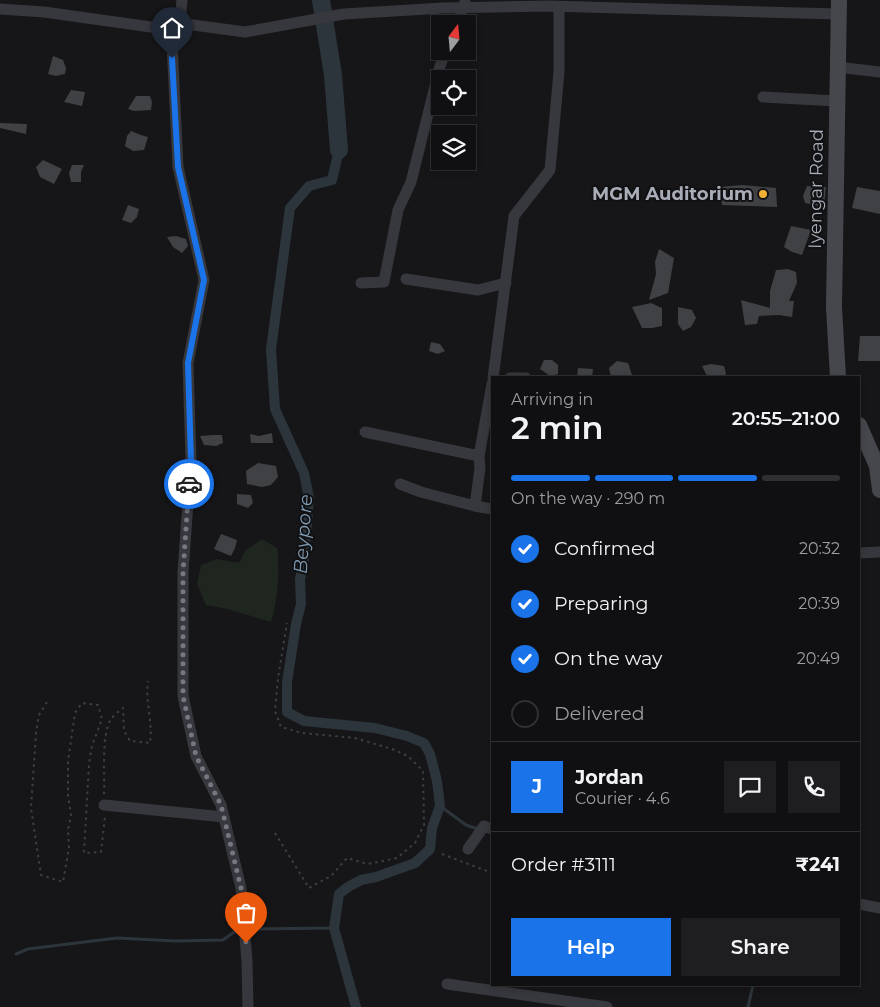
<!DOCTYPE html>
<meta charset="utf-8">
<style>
:root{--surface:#101012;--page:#1e1e20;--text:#f1f3f6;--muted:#9c9d9f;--line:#303032;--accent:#1a73e8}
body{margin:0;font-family:Montserrat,sans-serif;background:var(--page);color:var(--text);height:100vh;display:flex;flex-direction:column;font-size:19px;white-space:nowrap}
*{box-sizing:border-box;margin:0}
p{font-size:16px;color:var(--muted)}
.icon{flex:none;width:28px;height:28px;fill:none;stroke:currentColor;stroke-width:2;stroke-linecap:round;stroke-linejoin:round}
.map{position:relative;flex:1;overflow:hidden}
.side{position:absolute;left:491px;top:376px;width:369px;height:610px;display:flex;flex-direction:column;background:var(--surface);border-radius:0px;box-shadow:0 2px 8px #0003,0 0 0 1px var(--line)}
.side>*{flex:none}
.needle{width:32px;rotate:16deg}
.tools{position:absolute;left:431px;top:15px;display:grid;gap:10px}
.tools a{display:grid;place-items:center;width:45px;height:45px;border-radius:0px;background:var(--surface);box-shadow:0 2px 8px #0003,0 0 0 1px var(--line);font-size:25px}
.pin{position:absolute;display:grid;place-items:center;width:42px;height:42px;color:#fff;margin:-51px -21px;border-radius:50% 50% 50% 0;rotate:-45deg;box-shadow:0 0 5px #0007}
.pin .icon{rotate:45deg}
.courier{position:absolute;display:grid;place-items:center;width:50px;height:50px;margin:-25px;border:4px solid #1a73e8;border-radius:50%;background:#fff;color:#222;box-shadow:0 1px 6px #0007}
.overview em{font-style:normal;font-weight:600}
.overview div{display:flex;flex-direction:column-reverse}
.overview{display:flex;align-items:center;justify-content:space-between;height:85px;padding:0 20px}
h1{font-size:32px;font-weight:600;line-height:38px}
.bar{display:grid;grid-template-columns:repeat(4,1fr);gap:8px 5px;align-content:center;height:60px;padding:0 20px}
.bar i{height:6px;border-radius:4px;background:var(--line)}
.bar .selected{background:var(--accent)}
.bar p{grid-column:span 4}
.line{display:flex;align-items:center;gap:12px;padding:0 20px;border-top:1px solid var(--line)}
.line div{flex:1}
.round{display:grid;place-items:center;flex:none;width:52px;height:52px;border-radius:0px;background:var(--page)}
ol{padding:0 20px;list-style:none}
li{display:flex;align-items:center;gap:15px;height:55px}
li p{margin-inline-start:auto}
li .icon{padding:5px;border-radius:50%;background:var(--accent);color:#fff;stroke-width:4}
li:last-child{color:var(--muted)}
li i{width:28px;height:28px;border:2px solid var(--line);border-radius:50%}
.button{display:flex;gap:10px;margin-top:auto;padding:10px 20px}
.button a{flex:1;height:58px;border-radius:0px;background:var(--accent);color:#fff;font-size:20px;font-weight:600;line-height:58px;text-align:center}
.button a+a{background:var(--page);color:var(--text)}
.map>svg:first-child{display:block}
.green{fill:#1e261f}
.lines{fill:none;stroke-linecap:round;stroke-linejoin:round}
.stream{stroke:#2c353c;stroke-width:3}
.canal{stroke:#2c353c;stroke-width:10}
.river{stroke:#2c353c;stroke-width:18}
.building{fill:#404145}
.path{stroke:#3d3f44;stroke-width:2;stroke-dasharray:2.5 4;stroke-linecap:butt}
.street{stroke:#37383d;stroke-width:11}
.secondary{stroke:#45474d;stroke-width:16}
.done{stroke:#757880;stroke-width:5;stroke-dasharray:0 9}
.route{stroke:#1a73e8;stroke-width:6}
.poi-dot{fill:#f2b134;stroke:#111113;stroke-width:2}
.labels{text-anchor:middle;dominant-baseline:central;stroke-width:4;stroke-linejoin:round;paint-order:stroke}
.street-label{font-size:18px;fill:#a8adb8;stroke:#111113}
.poi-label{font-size:18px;font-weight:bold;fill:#a8adb8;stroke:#111113;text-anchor:end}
.water-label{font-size:19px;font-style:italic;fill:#7f9bb3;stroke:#111113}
</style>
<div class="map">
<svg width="880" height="1007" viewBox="0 0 880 1007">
<rect width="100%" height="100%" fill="#161618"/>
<path class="green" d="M262 539 277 548C280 572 278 599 271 622L227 609 206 605 197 584 201 565 217 559 239 563 245 551Z"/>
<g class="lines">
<g class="stream">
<path d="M440 806 466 825 478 829"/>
<path d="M254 929 334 928"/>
<path d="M16 954 28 949 117 938 175 941 223 940 237 930"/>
<path d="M748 1007 753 985"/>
</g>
<path class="canal" d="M339 150 332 180 309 186 290 208 271 349 275 409 304 473 309 498 304 560 300 579 301 604 296 624 287 682V712L304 721 375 728 407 736 424 743 430 754 437 781 440 806 432 828 430 849 415 863 376 877 361 880 348 887 339 894 334 928 356 1007"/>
<path class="river" d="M321 0 333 75 339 150"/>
</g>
<g class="building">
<path d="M53 56 63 60 66 68 65 74 56 76 48 74Z"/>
<path d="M71 90 85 92 82 106 64 102Z"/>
<path d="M136 96H150L152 102 151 110 134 111 128 109Z"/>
<path d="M0 123 27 124 26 134 0 128Z"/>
<path d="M131 131 141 135 148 137 144 150 133 151 125 146 127 136Z"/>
<path d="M43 160 62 169 54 184 40 177 36 167Z"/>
<path d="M72 165H84L81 172V182H71L69 173Z"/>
<path d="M742 185 776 188 777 207 722 205 719 187Z"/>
<path d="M807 186 826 187 824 207 805 203 803 196Z"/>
<path d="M857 187 880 191V214L852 208Z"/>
<path d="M128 205 139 209 137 217 131 223 122 220Z"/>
<path d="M791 226 811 230 802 255 792 252 784 247Z"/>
<path d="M176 236 186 239 188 246 182 253 173 247 167 237Z"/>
<path d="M659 249 674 258 668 293 649 300 656 274 655 262Z"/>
<path d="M788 269 796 272 797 283 789 301H794L792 317 779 315 759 316 757 324 745 325 741 300 770 308V291L776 270Z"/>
<path d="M651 303 662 308V326L652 328H642L632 307Z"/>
<path d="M678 307 692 310 696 318 691 327 683 331 678 324Z"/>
<path d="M860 336H880V361H858Z"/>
<path d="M431 342 440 344 445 351 438 354 429 351Z"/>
<path d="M544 360H552L558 365V374L550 376 540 369Z"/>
<path d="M617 361 628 363 633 378H611L609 368Z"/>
<path d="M711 364 724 366 726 374 722 378H708L702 366Z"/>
<path d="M578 368 593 369 592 378H577Z"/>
<path d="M272 433 273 443H251L250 434 259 436Z"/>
<path d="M213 435H222L223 443 216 446 204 445 200 436Z"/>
<path d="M258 463 276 466 278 477 271 485 262 487 247 484 246 471Z"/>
<path d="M237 494 251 495 253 503 248 508 237 504Z"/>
<path d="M221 534 237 540 235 548 231 556 214 549Z"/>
</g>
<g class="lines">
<g class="path">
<path d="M47 702 39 715 36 733 31 808 41 875 63 882 69 848 68 830 71 815 68 795V761L75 713 82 703 98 705 102 719 92 746 89 764 84 853 101 852 105 816"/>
<path d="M104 794C105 775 101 735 111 719 114 715 119 711 123 708L124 731 130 741 150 743C153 721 145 702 148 681"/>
<path d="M275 833 309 888 331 876 347 858 368 864 397 858 415 843 424 825 423 771 408 756 392 749 355 738 302 733 281 727 275 711 278 678 287 623"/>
<path d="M442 854 492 873"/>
</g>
<g class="street">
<path d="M0 9 44 12 151 27 171 22 245 32 344 14 443 8 548 6 838 14"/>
<path d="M171 22 178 167 204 280 188 363 191 461 183 572V696L196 756 221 805 241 888 247 961 248 1007"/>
<path d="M180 23 182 0"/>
<path d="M457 24 465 2"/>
<path d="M837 67 880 72"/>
<path d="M763 97 837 101"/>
<path d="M406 279 478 290 506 283"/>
<path d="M361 283 384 282 398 210 411 182 440 66 446 51"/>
<path d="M493 378 514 216 550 170 559 72V7"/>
<path d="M510 378H526"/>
<path d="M365 432 479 456 492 384"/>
<path d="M400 484 421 492 475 506 480 468 479 456"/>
<path d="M475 506 492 509"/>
<path d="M859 553 880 552"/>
<path d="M104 805 224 817"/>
<path d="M468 849 484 826 492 829"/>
<path d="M859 904 880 908"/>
<path d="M447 984 607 1007"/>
</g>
<g class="secondary">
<path d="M838 378 834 307 839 0"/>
<path d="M859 425 877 466 880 490"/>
</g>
</g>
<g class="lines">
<path class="done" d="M189 484 183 572V696L196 756 221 805 241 888 246 943"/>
<path class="route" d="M172 58 178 167 204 280 188 363 191 461 189 484"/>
</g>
<circle class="poi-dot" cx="763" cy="194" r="5"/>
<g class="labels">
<g class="street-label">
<text transform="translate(816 189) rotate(-89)">Iyengar Road</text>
</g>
<g class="poi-label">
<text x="753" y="194">MGM Auditorium</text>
</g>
<g class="water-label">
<text transform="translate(303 534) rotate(-86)">Beypore</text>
</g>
</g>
</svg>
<div class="tools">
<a><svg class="needle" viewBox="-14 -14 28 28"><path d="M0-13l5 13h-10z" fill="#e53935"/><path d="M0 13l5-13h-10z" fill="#9c9d9f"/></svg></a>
<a><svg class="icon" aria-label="locate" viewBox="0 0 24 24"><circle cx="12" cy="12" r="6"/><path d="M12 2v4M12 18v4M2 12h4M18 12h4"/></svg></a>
<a><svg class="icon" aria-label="layers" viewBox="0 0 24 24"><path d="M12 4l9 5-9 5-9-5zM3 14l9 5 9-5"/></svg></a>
</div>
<div class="pin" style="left:246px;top:943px;background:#ea580c"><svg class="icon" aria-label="bag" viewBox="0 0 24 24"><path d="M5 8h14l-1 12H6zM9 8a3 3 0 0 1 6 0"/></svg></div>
<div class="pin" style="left:172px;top:58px;background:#1f2937"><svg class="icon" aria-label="home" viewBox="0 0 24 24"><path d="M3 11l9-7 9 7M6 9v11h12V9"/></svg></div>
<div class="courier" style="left:189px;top:484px"><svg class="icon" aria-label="car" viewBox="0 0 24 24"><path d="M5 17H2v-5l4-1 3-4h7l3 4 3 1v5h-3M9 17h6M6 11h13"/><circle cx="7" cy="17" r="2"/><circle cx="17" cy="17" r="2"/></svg></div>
<section class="side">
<div class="overview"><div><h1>2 min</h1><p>Arriving in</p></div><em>20:55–21:00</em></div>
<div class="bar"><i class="selected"></i><i class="selected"></i><i class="selected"></i><i></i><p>On the way · 290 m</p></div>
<ol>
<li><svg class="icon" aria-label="check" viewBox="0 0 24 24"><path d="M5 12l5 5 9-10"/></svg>Confirmed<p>20:32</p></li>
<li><svg class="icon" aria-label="check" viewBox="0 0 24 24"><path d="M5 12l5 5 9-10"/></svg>Preparing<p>20:39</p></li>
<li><svg class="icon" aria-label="check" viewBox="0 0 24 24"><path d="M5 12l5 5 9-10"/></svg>On the way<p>20:49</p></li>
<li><i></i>Delivered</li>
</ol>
<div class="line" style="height:90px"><b class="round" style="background:var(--accent);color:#fff">J</b><div><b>Jordan</b><p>Courier · 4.6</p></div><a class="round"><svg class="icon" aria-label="chat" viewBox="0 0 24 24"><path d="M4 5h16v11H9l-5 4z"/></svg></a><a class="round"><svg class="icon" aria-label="phone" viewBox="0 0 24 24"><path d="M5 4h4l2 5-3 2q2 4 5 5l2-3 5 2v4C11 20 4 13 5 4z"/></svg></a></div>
<div class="line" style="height:65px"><div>Order #3111</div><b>₹241</b></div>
<div class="button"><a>Help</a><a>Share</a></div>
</section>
</div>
